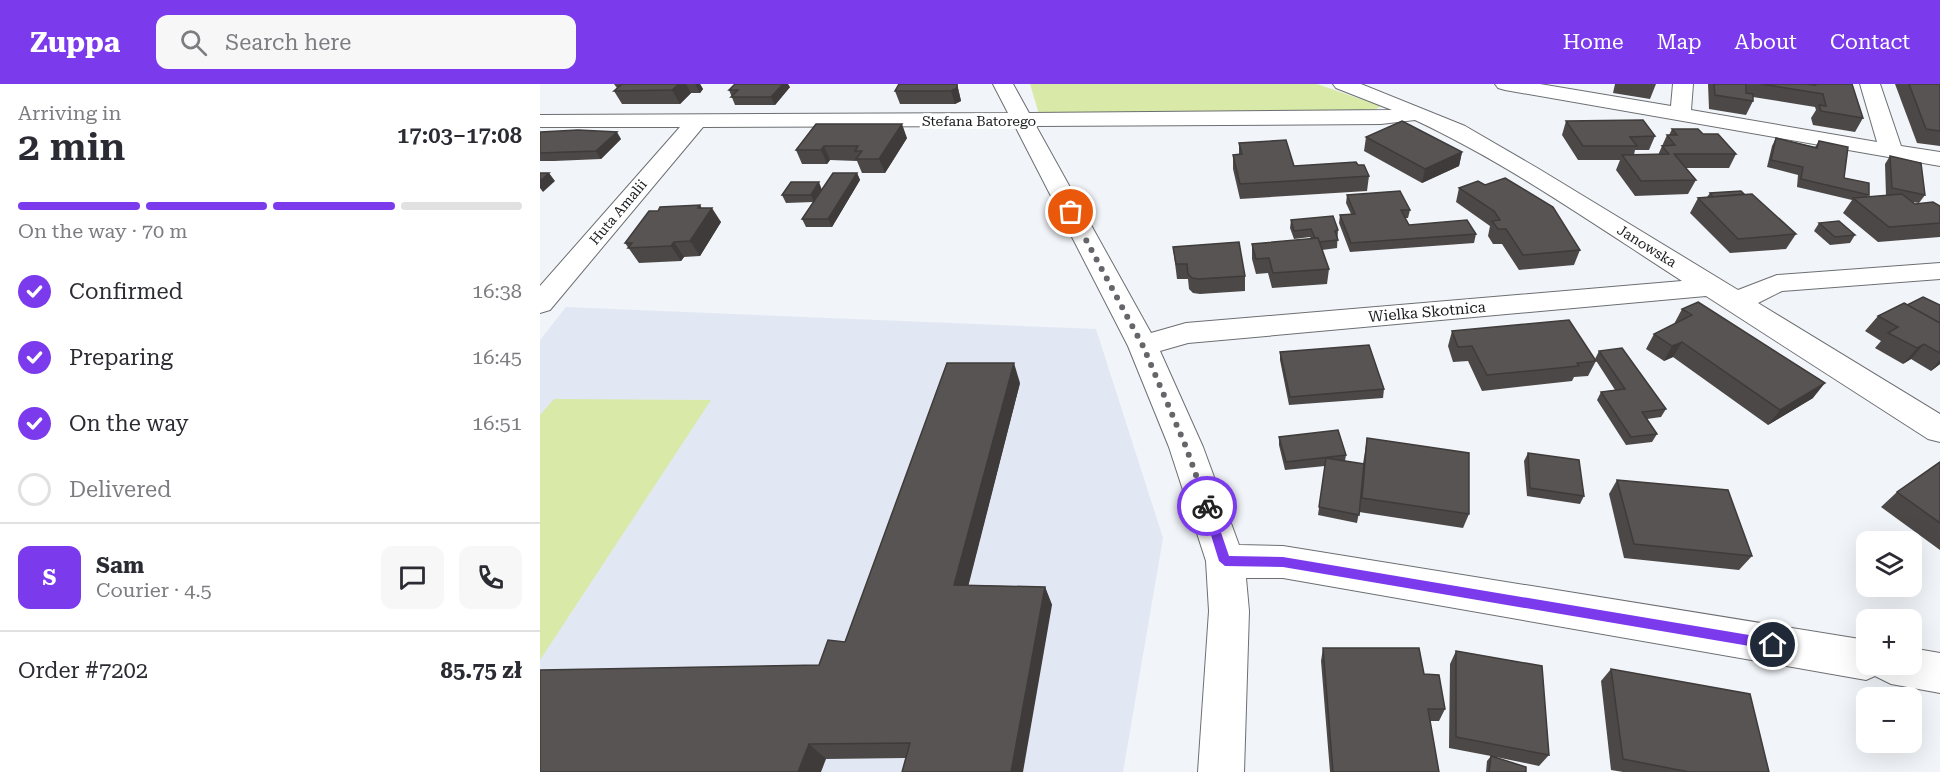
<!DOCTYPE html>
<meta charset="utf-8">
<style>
:root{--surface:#fff;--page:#f7f7f7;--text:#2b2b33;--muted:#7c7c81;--line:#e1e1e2;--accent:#7c3aed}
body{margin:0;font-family:"Roboto Serif",serif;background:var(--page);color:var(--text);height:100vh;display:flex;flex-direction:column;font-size:22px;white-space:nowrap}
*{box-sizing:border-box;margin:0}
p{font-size:20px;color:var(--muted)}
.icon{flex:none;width:33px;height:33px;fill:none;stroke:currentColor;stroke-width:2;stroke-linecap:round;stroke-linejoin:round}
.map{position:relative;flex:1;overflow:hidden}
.panel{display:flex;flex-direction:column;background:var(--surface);width:540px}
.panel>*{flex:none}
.controls{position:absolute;left:1316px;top:447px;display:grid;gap:12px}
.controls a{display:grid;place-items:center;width:66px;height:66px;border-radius:12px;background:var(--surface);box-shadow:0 6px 24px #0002;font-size:30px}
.pin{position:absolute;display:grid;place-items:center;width:51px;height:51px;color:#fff;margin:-26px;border:3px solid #fff;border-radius:50%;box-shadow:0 2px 6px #0007}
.courier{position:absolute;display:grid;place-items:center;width:60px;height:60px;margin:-30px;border:4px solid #7c3aed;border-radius:50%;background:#fff;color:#222;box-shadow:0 2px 8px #0007}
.summary em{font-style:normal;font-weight:600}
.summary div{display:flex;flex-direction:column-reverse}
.summary{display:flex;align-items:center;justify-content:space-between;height:102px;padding:0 18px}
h1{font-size:39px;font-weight:600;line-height:45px}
.bar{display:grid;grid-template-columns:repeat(4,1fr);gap:9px 6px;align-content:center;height:72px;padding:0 18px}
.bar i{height:8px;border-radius:4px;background:var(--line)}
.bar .active{background:var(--accent)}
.bar p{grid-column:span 4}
.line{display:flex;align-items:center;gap:15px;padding:0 18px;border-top:2px solid var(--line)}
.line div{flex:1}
.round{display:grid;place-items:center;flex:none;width:63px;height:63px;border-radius:12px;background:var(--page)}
ol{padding:0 18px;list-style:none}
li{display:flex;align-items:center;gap:18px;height:66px}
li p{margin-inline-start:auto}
li .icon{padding:6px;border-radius:50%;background:var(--accent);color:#fff;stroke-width:4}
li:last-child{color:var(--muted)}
li i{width:33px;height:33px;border:3px solid var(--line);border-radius:50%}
header{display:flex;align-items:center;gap:36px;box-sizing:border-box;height:84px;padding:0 30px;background:var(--accent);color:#fff}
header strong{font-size:28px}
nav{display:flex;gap:33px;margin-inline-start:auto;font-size:21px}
.search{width:420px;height:54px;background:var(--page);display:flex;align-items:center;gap:15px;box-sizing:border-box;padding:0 21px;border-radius:12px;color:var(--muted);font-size:22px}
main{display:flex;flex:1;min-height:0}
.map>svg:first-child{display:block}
.built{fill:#e2e8f3}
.green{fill:#d9e9a8}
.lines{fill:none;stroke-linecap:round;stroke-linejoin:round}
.minor-casing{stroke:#6c6f72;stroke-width:2}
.minor{fill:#fff;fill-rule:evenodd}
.wall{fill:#4c4847}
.shaded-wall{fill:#3e3b3a}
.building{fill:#585453;stroke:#3e3b3a;stroke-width:1.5}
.route{fill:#7c3aed}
.done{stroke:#656669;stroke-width:6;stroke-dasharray:0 10.8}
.labels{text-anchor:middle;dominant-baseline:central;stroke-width:6;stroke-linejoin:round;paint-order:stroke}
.far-street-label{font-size:14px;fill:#191a1c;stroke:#fff}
.street-label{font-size:15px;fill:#191a1c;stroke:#fff}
</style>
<header>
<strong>Zuppa</strong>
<div class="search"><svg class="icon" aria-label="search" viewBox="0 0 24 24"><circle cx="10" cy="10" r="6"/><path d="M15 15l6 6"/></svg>Search here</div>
<nav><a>Home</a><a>Map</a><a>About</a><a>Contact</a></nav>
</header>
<main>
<section class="panel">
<div class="summary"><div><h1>2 min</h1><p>Arriving in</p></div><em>17:03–17:08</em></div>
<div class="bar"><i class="active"></i><i class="active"></i><i class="active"></i><i></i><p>On the way · 70 m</p></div>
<ol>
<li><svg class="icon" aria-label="check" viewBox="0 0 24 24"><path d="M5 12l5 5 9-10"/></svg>Confirmed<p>16:38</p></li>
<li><svg class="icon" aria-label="check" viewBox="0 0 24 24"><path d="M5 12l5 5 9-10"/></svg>Preparing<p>16:45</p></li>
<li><svg class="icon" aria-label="check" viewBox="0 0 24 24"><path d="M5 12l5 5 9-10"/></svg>On the way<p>16:51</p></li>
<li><i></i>Delivered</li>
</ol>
<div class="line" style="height:108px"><b class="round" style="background:var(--accent);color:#fff">S</b><div><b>Sam</b><p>Courier · 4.5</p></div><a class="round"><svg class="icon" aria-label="chat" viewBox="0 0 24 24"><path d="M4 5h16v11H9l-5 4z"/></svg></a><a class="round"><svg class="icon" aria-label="phone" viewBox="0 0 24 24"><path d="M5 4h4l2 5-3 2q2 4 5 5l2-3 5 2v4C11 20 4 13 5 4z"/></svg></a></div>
<div class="line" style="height:78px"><div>Order #7202</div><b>85.75 zł</b></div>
</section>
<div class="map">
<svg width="1400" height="688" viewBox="0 0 1400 688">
<rect width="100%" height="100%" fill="#f1f4f8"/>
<path class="built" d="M26 223 556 245 623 454 583 688H0V256Z"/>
<g class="green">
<path d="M490 0H777L841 22 833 27 499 30Z"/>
<path d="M14 315 171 316 0 576V331Z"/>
</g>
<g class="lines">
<g class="minor-casing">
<g id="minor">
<path d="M453 0H473L489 29 852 26 796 4 793 0H821L925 42 999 85 1198 206 1237 191 1400 179V195L1242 207 1218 219 1400 330V358L1388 355 1166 212 648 259 620 267 663 363 699 461 743 462 1326 556V580H1371V564L1400 569V609L1351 600 1335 592 1326 596 743 494H706L709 527 704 688H658L669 527 666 477 629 363 588 262 475 42 163 43 10 226 0 229V202L140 43H0V31L468 29ZM875 36C969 80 1055 141 1142 197L646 239 611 249 496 42 841 40Z"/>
<path d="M955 0H1000L1131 22 1133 0H1153L1151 26 1337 58 1320 0H1340L1361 62 1400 68V82L965 6 958 4Z"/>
</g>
</g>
<use href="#minor" class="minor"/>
</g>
<g class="wall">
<path d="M74 0H160L163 5 160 9H151L140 20H82L74 7 77 4Z"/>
<path d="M417 0 421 17 415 20H360L355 7Z"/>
<path d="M1075 0H1116L1110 15 1073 9Z"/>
<path d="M1168 0H1312L1323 34 1315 48 1273 41 1271 34 1276 26 1275 23 1213 13V17L1206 31 1169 25Z"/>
<path d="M1355 0H1400V62L1377 59Z"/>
<path d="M250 3 235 21H195L189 6Z"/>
<path d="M1026 37 1115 52 1109 66H1095L1094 71H1118L1127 51H1129L1132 45 1163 50 1196 70 1189 84H1146L1156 96 1148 110 1095 112 1076 86 1080 76H1038L1022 51Z"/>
<path d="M276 40 367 54 345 89H322L317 77 290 76 287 80H262L256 66Z"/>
<path d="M0 48 81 55 61 75 14 77H0Z"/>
<path d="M826 53 922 68 919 82 882 99 824 67Z"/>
<path d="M1236 54 1275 63 1279 57 1304 94 1329 111 1327 113 1346 112 1345 80 1350 72 1385 111 1379 119 1372 118 1375 120 1400 122V153L1338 158 1303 129 1312 116 1257 103 1258 91 1227 83 1232 62Z"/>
<path d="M699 59 754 82 818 81 829 92 827 107 700 115 693 85V71H699Z"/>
<path d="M317 89 320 96 292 143H266L262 135 273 118 246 119 242 111 282 105Z"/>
<path d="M919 104 1040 166 1034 181 979 186 962 160H953L948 152 950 142 916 118Z"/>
<path d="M1170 109 1204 110 1256 150 1246 165 1190 169 1150 129 1158 114 1167 113Z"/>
<path d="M807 111 870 126 868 134H865L869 141 936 150 934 159 810 168 799 139 800 131 811 130 806 119Z"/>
<path d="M160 121 161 124 181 138 160 172 144 173 141 177 99 179 85 159 118 127Z"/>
<path d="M751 136 798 146 797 164 782 166 789 185 787 200 732 204 728 189 716 190 712 175V160L771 155 770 153 754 155 750 144Z"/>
<path d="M1279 139 1315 151 1310 159 1290 161 1274 147Z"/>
<path d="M633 163 705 192V207L660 210 653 209 649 205 648 195H637Z"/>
<path d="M1367 221H1400V280L1391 287 1371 275 1363 280 1335 264 1341 257 1325 247 1338 232Z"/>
<path d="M1142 225 1273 314 1228 341 1133 273 1124 277 1106 265 1114 250 1134 240Z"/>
<path d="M912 247 1056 277 1048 292 1034 293 1032 297 942 307 928 277 913 278 908 262Z"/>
<path d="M1059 267 1126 325 1121 333 1107 335 1117 350 1112 358 1086 361 1057 316 1061 308 1075 306 1055 275Z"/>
<path d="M740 268 844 305 843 314 749 321 740 276Z"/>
<path d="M480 299 428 501 505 503 512 521 366 674 286 675 0 688 279 581 305 558Z"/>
<path d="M739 353 806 371 805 377 823 380 827 354 929 430 923 444 819 428 817 439 778 431 785 382 745 386 739 361Z"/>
<path d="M988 369 1044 412 1040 420 987 412 984 377Z"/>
<path d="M1400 378V466L1341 423 1357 408Z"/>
<path d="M1077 396 1212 472 1199 486 1084 474 1069 410Z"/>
<path d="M783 564 884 590 905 625 899 637H890L899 688H790L781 577Z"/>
<path d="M916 567 1009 671 999 682 956 673 986 688H946L947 677 951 672 909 664 910 580Z"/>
<path d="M1071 585 1229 688H1083L1071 686 1061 597Z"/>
</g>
<g class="shaded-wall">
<path d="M139 0H146L151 9 140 20 132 6Z"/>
<path d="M155 0H160L163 5 160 9Z"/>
<path d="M243 0H248L250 3 235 21 231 13Z"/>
<path d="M417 0 421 17 415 20 411 7Z"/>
<path d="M362 40 367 54 345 89 339 75Z"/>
<path d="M77 48 81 55 61 75 56 67Z"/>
<path d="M284 62 290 76 287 80 281 66Z"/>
<path d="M922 68 919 82 882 99 885 85Z"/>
<path d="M9 89 15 97 3 108 0 104V97Z"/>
<path d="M317 89 320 96 292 143 288 135Z"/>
<path d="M279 98 282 106 274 118 271 111Z"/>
<path d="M160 121 166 133 172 124 181 138 160 172 150 157 158 124Z"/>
<path d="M134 158 144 173 141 177 131 162Z"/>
<path d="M1142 258 1133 273 1124 277 1132 262Z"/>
<path d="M1384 260 1371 275 1363 280 1377 264Z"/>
<path d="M1400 276V280L1391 287Z"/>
<path d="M474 279 480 299 424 519 414 501Z"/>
<path d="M1285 299 1273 314 1228 341 1240 326Z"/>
<path d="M505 503 512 521 483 688H471Z"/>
<path d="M269 660 286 675 281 688H258Z"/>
</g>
<g class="building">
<path d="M82 0H139L132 6 74 7Z"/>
<path d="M195 0H243L231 13H191L198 6H189Z"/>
<path d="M359 0H417V4L411 7H355Z"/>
<path d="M1174 0H1206V9L1213 10V17L1175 11Z"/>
<path d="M1221 0H1266L1275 1 1274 0H1312L1323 34 1281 27 1279 21 1286 22 1283 10Z"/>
<path d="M1369 0H1400V47L1386 45Z"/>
<path d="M1103 36 1115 52 1090 53 1097 62H1043L1026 37Z"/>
<path d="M862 37 922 68 885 85 826 53Z"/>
<path d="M276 40H362L339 75H316L322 67H315L318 62H284L281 66H256Z"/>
<path d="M1132 45H1158L1163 50H1178L1196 70H1134L1156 96 1101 97 1082 71 1129 70 1122 62 1135 61 1127 51H1137Z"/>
<path d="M38 46 77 48 56 67 0 69V48Z"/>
<path d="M1236 54 1277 64 1279 57 1308 63 1304 94 1329 99V111L1261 95 1263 83 1231 76Z"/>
<path d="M746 56 754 82 816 78 818 81H824L829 92 700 100 693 71 702 70 699 59Z"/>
<path d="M1350 72 1381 79 1385 111 1352 104Z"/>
<path d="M0 89H9L0 97Z"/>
<path d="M293 89H317L288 135H262Z"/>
<path d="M965 94 1013 123 1040 166 983 171 966 145H958L952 137 960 136 954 127 919 104 938 97 945 101Z"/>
<path d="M251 98H279L271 111H242Z"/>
<path d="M860 107 870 126H861L869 141 927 136 936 150 811 159 800 131 815 130 807 111Z"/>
<path d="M1201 107 1204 110 1173 113 1170 109Z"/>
<path d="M1212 110 1256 150 1198 155 1158 114Z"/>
<path d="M1362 110 1375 120 1393 118 1400 122V139L1349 143 1313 114Z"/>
<path d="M160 121 158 124H172L150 157 134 158 131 162 88 164 92 159H85L109 127H118L120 123Z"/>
<path d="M793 132 798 146 795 147 798 156 779 158 778 154H775L771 145 754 147 751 136Z"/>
<path d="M1299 137 1315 151 1295 153 1279 139Z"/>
<path d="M778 154 789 185 733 189 729 174 716 175 712 160Z"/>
<path d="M699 158 705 192 659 195 652 194 648 190 647 180H636L633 163Z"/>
<path d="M1383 213 1400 221V239L1367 221Z"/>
<path d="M1158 218 1285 299 1240 326 1142 258 1132 262 1114 250 1152 231 1142 225Z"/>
<path d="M1364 219 1400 239V269L1384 260 1377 264 1348 249 1358 243 1338 232Z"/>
<path d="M1029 236 1056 277 1037 279 1039 282 947 291 932 262 918 263 912 247Z"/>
<path d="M829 261 844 305 750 313 740 268Z"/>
<path d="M1082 264 1126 325 1102 328 1117 350 1091 353 1061 308 1085 305 1059 267Z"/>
<path d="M407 279H474L414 501 505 503 471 688H362L370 659 269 660 258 688H0V586L279 581 288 556 305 558Z"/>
<path d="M798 346 806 371 746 378 739 353Z"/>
<path d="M827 354 929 369V430L822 414Z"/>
<path d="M988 369 1039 376 1044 412 990 404Z"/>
<path d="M786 374 824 380 819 431 779 423Z"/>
<path d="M1400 378V439L1357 408Z"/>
<path d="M1077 396 1188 406 1212 472 1094 460Z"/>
<path d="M783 564H879L884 590 899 591 905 625H888L899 688H793Z"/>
<path d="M916 567 1002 582 1009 671 916 653Z"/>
<path d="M1071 585 1210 610 1229 688H1149L1083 675Z"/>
<path d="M951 672 986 683V688H949Z"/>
</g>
<path class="route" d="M667 417 672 422 689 472 743 473 1233 555 1239 561 1233 566 743 483 685 482 679 477 662 422Z"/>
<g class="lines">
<path class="done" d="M531 128 603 262 646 363 667 422"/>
</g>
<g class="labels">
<g class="far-street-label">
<text x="439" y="37">Stefana Batorego</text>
<text transform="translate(78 128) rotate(-50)">Huta Amalii</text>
<text transform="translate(1107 162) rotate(32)">Janowska</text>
</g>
<g class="street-label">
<text transform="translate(887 228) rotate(-5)">Wielka Skotnica</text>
</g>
</g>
</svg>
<div class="controls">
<a><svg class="icon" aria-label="layers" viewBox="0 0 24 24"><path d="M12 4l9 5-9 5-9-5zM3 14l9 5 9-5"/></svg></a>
<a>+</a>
<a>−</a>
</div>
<div class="pin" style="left:531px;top:128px;background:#ea580c"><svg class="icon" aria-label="bag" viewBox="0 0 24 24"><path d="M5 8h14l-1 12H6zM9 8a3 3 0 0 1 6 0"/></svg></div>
<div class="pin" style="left:1233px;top:561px;background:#1f2937"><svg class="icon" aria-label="home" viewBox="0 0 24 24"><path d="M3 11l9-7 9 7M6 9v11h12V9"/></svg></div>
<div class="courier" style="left:667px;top:422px"><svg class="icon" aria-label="bike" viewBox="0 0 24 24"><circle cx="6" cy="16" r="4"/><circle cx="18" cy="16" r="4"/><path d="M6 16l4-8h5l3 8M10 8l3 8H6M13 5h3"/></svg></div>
</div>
</main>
